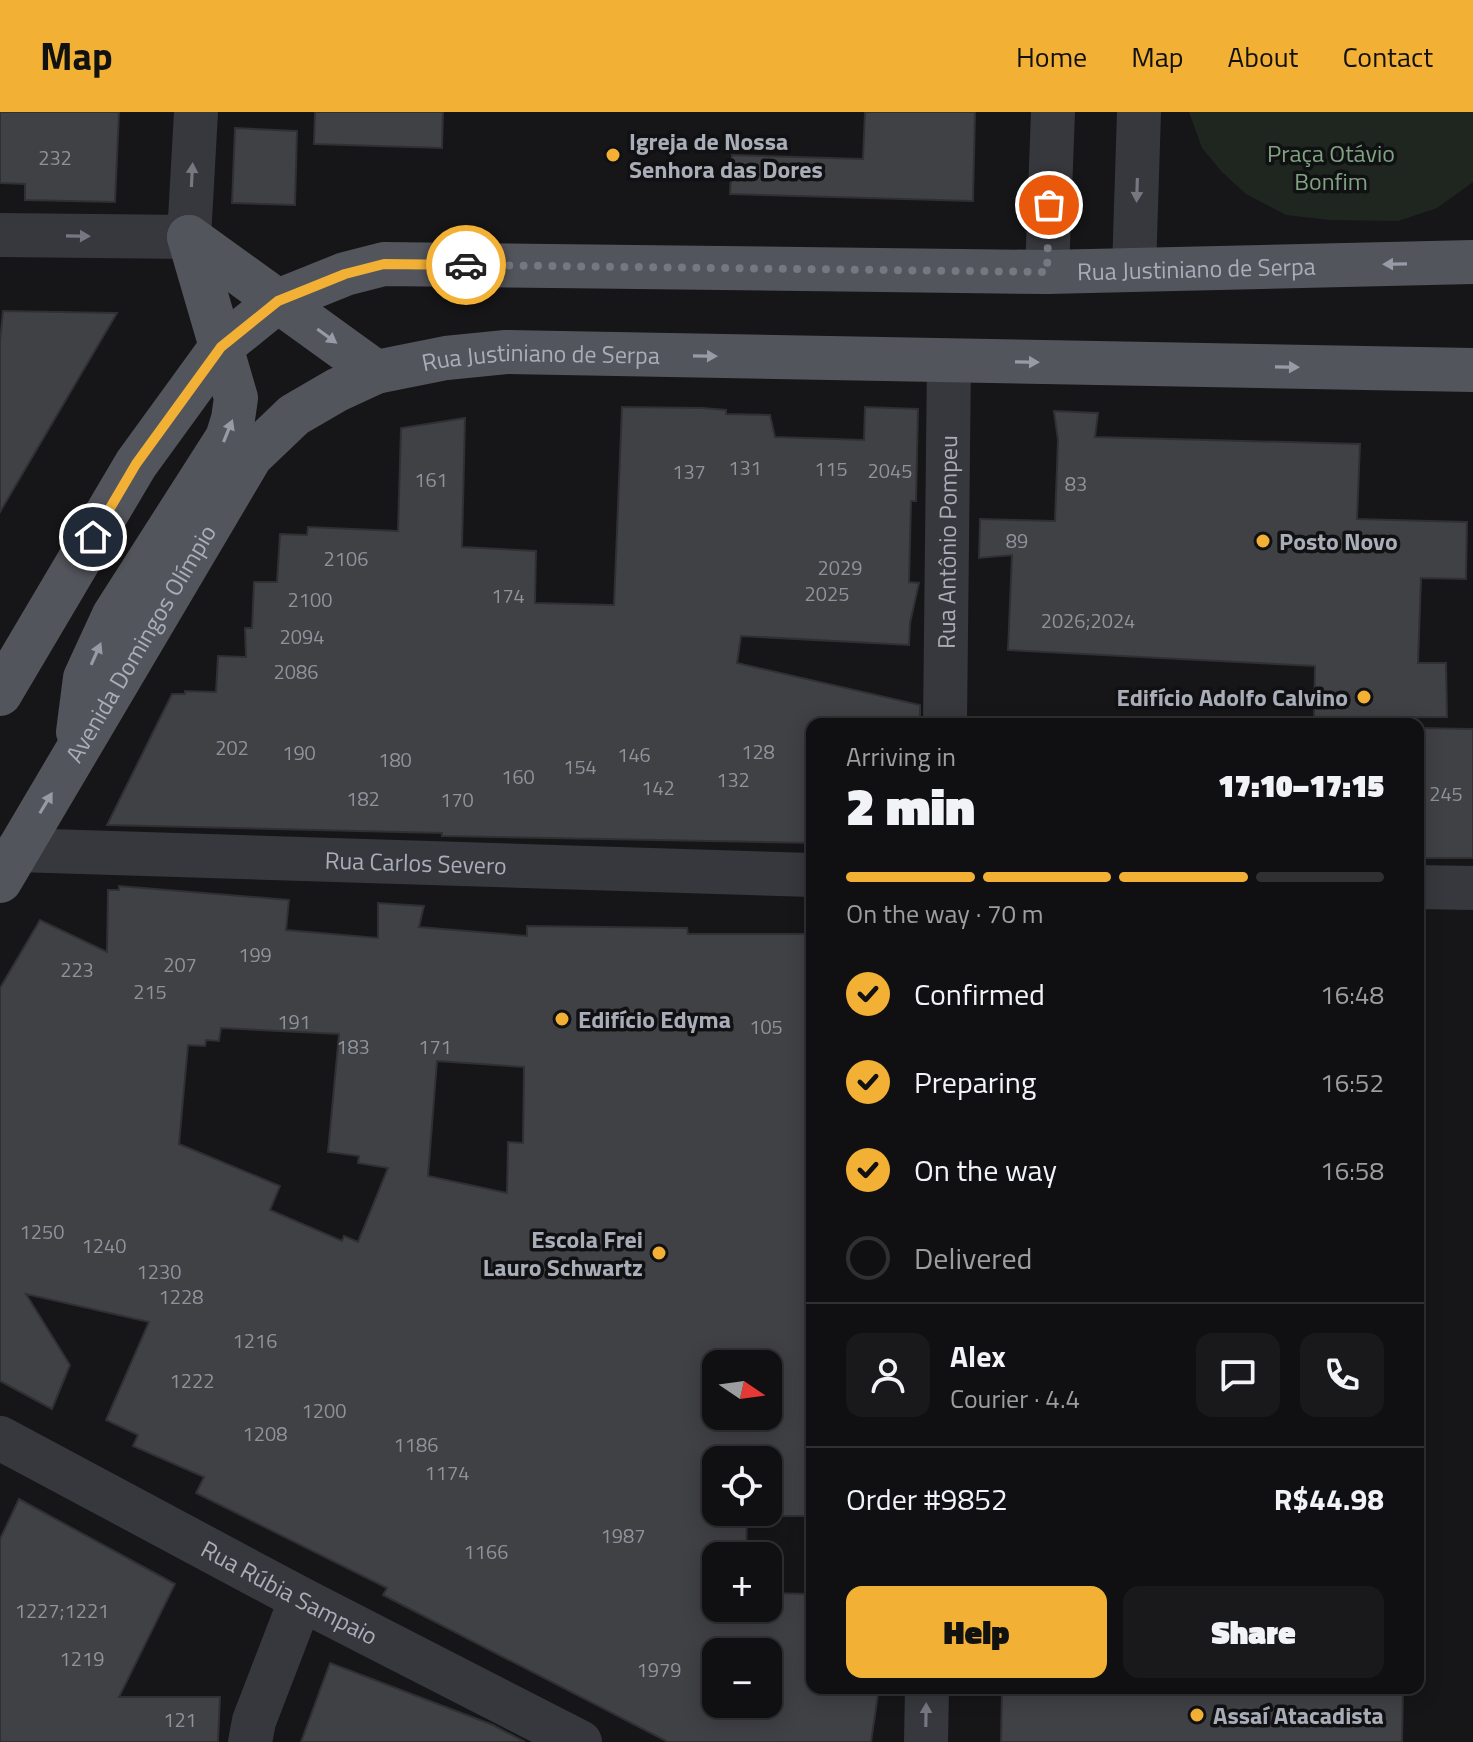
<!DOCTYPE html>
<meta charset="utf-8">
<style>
:root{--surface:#101012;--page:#19191b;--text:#f1f3f6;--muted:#9c9d9f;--line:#303032;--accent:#f2b134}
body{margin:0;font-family:"Titillium Web",sans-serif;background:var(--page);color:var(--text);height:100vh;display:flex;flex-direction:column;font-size:30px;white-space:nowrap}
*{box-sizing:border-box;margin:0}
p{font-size:26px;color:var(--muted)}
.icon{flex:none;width:44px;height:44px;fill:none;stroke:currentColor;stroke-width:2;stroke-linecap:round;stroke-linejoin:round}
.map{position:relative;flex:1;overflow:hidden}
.side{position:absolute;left:806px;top:606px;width:618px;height:976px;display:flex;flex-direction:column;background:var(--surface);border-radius:16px;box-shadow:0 4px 20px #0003,0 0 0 2px var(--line)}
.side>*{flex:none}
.needle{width:52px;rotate:103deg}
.fabs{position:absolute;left:702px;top:1238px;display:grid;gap:16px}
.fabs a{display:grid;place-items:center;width:80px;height:80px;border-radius:16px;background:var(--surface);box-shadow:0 4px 20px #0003,0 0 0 2px var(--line);font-size:40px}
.pin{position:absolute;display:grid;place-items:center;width:68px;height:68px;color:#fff;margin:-34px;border:4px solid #fff;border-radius:50%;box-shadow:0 2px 8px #0007}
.courier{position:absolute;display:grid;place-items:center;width:80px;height:80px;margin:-40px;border:6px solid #f2b134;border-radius:50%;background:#fff;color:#222;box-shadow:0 2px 10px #0007}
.summary em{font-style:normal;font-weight:800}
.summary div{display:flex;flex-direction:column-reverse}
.summary{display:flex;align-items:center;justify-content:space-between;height:136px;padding:0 40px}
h1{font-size:52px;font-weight:800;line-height:60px}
.bar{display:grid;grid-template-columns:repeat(4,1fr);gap:12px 8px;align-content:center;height:96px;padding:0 40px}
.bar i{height:10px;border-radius:6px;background:var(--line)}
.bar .selected{background:var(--accent)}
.bar p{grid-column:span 4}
.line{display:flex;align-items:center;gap:20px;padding:0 40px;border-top:2px solid var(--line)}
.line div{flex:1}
.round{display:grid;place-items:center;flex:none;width:84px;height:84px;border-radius:16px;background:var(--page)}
ol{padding:0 40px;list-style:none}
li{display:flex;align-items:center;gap:24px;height:88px}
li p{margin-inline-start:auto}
li .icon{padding:8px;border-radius:50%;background:var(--accent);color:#111;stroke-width:4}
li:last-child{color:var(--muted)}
li i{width:44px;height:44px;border:4px solid var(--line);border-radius:50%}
.action{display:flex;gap:16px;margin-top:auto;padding:16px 40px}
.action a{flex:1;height:92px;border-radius:16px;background:var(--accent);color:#111;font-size:32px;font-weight:800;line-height:92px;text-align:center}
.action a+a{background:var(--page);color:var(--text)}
header{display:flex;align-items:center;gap:48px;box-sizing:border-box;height:112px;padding:0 40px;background:var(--accent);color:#111}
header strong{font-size:38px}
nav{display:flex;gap:44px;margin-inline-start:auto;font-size:28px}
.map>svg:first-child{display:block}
.built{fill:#222225}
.green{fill:#1e261f}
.building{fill:#404145;stroke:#303034;stroke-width:2;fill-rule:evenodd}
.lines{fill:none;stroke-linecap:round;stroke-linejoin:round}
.minor{stroke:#37383d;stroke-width:44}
.major{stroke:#53555c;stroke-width:44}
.oneway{fill:#757881}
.oneway2{fill:#979ba6}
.done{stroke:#757880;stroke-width:8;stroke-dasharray:0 14.4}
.route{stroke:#f2b134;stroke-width:10}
.poi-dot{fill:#f2b134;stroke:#111113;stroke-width:3}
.labels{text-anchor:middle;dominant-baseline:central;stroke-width:7;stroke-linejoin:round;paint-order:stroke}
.number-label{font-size:20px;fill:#8e929b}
.poi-label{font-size:24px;font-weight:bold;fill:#a8adb8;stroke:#111113;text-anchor:start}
.park-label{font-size:24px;fill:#7fa381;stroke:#111113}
.street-label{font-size:24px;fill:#a8adb8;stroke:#111113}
</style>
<header>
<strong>Map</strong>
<nav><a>Home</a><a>Map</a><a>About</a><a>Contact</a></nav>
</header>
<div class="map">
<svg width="1473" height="1630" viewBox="0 0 1473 1630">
<rect width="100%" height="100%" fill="#161618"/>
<path class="built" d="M1418 855 1425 856 1418 1021Z"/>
<path class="green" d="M1189 0H1473V70L1437 96 1398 109 1330 108 1286 103 1246 82 1222 60 1202 36Z"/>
<g class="building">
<path d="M0 0H119L115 90 25 88V72L0 71Z"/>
<path d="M315 0H443L442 36 314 32Z"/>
<path d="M865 0H975L973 89 730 82 732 43 863 47Z"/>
<path d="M235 16 297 19 295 93 232 91Z"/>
<path d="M3 199 117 201 0 400V230Z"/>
<path d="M622 295 703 296 726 298V302L770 303 775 325 864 328 865 295 918 297 916 389H911L909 470 919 471 910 511 909 533 741 524 737 551 920 593V612H812V731L442 724V721L107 713 172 582H185V579L216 580 218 544 246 545 245 516H252L254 470H277L280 422 307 423 308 415 398 419 401 316 465 306 462 435 536 439 535 491 614 493Z"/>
<path d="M1054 299 1098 301 1095 325 1360 332 1357 407 1467 410 1466 467 1421 466 1418 551H1446L1447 605 1314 606 1315 554 1008 538 1012 443 979 446 980 407 1055 409 1058 328Z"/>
<path d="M1418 616 1473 617V746H1418Z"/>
<path d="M119 774 289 788 286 818 378 826V791L424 794 419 815 527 824V814L687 816 688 822H812V1404H747L746 1444H716V1496H768V1481L812 1482V1576H879L871 1630H668L383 1483 387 1476 196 1381 204 1365 133 1334 138 1323 106 1308 149 1210 26 1182 70 1253 52 1297 0 1269V876L40 808 107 840 108 778H119ZM221 916 339 922 328 1040 359 1044 358 1051 388 1056 358 1130 344 1124 342 1129 270 1098 280 1074 179 1032 188 933 205 934 206 928 219 929ZM437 949 524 955 523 1031 508 1030 507 1081 428 1064ZM716 1252H768V1304H716ZM716 1348H768V1400H716ZM716 1540H768V1592H716Z"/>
<path d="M19 1387 175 1472 119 1585H220L218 1630H0V1427Z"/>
<path d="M330 1551 493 1613 525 1630H301Z"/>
<path d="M1002 1576H1403L1402 1630H1001Z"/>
</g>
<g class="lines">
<g class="minor">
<path d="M0 123 189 125 196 0"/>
<path d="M1134 158 1139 0"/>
<path d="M1047 160 1053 0"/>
<path id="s1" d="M945 612 949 249"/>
<path id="s2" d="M18 738 812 763"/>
<path d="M1418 775 1473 776"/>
<path id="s3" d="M0 1326 301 1487 580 1630"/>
<path d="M250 1630 254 1609 301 1487"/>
<path d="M926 1630 927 1576"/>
</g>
<g class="major">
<path d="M189 125 376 260"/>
<path id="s4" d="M0 582 136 352 221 235 278 189 345 162 384 152 1047 160 1473 150"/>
<path d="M78 620 85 566 114 503 227 326 233 307 236 286 189 125"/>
<path id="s5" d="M0 769 251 344 294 303 337 278 376 260 446 246 506 240 1473 258"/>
</g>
</g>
<defs><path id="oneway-solid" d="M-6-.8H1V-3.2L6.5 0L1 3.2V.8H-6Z" transform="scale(2)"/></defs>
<g class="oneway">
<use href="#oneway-solid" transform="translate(192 63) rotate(-87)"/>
<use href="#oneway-solid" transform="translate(1137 78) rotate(92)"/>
<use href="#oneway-solid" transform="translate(78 124) rotate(1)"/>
<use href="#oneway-solid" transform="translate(926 1603) rotate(-89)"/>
</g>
<g class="oneway2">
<use href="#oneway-solid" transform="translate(1395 152) rotate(179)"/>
<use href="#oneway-solid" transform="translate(327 224) rotate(36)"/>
<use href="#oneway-solid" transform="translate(705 244) rotate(1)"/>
<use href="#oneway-solid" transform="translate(1027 250) rotate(1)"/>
<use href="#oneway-solid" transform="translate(1287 255) rotate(1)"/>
<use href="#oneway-solid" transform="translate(228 319) rotate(-68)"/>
<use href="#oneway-solid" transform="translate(96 542) rotate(-66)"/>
<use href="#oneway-solid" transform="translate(46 691) rotate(-59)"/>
</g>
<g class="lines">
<path class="done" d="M466 153 1047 160 1049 93"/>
<path class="route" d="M93 425 136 352 221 235 278 189 345 162 384 152 466 153"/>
</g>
<g class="poi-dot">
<circle cx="613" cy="43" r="8"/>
<circle cx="1263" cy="429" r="8"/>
<circle cx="1364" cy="585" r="8"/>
<circle cx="562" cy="907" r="8"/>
<circle cx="659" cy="1141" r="8"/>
<circle cx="1197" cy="1603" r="8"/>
</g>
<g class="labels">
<g class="number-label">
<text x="55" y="45">232</text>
<text x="745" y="355">131</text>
<text x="831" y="356">115</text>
<text x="890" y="358">2045</text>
<text x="689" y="359">137</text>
<text x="431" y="367">161</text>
<text x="1076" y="371">83</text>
<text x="1017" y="428">89</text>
<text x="346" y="446">2106</text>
<text x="840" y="455">2029</text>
<text x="827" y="481">2025</text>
<text x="508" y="483">174</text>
<text x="310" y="487">2100</text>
<text x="1088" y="508">2026;2024</text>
<text x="302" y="524">2094</text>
<text x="296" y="559">2086</text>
<text x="232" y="635">202</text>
<text x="758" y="639">128</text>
<text x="299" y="640">190</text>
<text x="634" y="642">146</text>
<text x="395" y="647">180</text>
<text x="580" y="654">154</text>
<text x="518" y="664">160</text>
<text x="733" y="667">132</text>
<text x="658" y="675">142</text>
<text x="1446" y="681">245</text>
<text x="363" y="686">182</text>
<text x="457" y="687">170</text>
<text x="255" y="842">199</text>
<text x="180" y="852">207</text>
<text x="77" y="857">223</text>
<text x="150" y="879">215</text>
<text x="294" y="909">191</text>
<text x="766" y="914">105</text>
<text x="353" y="934">183</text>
<text x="435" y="934">171</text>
<text x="42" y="1119">1250</text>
<text x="104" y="1133">1240</text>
<text x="159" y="1159">1230</text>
<text x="181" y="1184">1228</text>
<text x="255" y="1228">1216</text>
<text x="192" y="1268">1222</text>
<text x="324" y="1298">1200</text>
<text x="265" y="1321">1208</text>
<text x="416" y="1332">1186</text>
<text x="447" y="1360">1174</text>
<text x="623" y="1423">1987</text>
<text x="486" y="1439">1166</text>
<text x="62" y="1498">1227;1221</text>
<text x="82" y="1546">1219</text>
<text x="659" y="1557">1979</text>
<text x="180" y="1607">121</text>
</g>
<g class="poi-label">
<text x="629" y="29">Igreja de Nossa<tspan x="629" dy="28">Senhora das Dores</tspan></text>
<text x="1279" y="429">Posto Novo</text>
<text x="1348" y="585" text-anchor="end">Edifício Adolfo Calvino</text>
<text x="578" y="907">Edifício Edyma</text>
<text x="643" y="1127" text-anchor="end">Escola Frei<tspan x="643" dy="28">Lauro Schwartz</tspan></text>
<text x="1213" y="1603">Assaí Atacadista</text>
</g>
<g class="park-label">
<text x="1331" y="41">Praça Otávio<tspan x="1331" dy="28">Bonfim</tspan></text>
</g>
<g class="street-label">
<text stroke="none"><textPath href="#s4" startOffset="1410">Rua Justiniano de Serpa</textPath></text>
<text stroke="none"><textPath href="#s5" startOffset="812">Rua Justiniano de Serpa</textPath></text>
<text stroke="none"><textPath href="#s1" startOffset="182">Rua Antônio Pompeu</textPath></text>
<text stroke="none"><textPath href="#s5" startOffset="276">Avenida Domingos Olímpio</textPath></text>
<text stroke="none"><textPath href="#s2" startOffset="398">Rua Carlos Severo</textPath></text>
<text stroke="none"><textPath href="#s3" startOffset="328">Rua Rúbia Sampaio</textPath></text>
</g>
</g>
</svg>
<div class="fabs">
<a><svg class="needle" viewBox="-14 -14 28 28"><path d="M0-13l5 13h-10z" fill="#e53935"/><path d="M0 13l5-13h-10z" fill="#9c9d9f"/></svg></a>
<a><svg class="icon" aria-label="locate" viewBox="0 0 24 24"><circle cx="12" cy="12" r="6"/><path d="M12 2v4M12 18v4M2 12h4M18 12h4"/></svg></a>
<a>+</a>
<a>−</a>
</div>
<div class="pin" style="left:1049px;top:93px;background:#ea580c"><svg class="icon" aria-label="bag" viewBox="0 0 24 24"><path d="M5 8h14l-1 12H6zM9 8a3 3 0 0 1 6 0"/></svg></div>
<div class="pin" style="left:93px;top:425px;background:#1f2937"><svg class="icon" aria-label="home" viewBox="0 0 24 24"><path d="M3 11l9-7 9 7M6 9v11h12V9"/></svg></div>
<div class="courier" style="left:466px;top:153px"><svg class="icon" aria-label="car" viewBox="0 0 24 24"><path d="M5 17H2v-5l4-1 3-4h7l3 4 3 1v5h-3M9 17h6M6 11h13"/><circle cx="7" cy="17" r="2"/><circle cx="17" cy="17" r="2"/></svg></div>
<section class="side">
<div class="summary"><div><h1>2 min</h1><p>Arriving in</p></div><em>17:10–17:15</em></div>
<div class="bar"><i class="selected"></i><i class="selected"></i><i class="selected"></i><i></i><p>On the way · 70 m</p></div>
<ol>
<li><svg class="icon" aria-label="check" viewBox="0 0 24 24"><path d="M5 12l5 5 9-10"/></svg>Confirmed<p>16:48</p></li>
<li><svg class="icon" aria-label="check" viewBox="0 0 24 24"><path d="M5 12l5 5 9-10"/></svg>Preparing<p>16:52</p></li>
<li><svg class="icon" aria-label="check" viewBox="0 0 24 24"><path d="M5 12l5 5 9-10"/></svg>On the way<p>16:58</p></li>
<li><i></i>Delivered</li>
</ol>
<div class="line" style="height:144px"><a class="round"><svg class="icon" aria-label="person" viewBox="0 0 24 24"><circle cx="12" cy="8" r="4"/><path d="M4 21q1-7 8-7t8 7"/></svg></a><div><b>Alex</b><p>Courier · 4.4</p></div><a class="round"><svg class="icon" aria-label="chat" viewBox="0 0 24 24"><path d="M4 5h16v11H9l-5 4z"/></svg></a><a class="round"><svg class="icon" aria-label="phone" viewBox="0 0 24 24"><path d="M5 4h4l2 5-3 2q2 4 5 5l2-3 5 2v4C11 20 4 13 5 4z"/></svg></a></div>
<div class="line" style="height:104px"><div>Order #9852</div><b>R$44.98</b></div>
<div class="action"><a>Help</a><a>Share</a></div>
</section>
</div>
